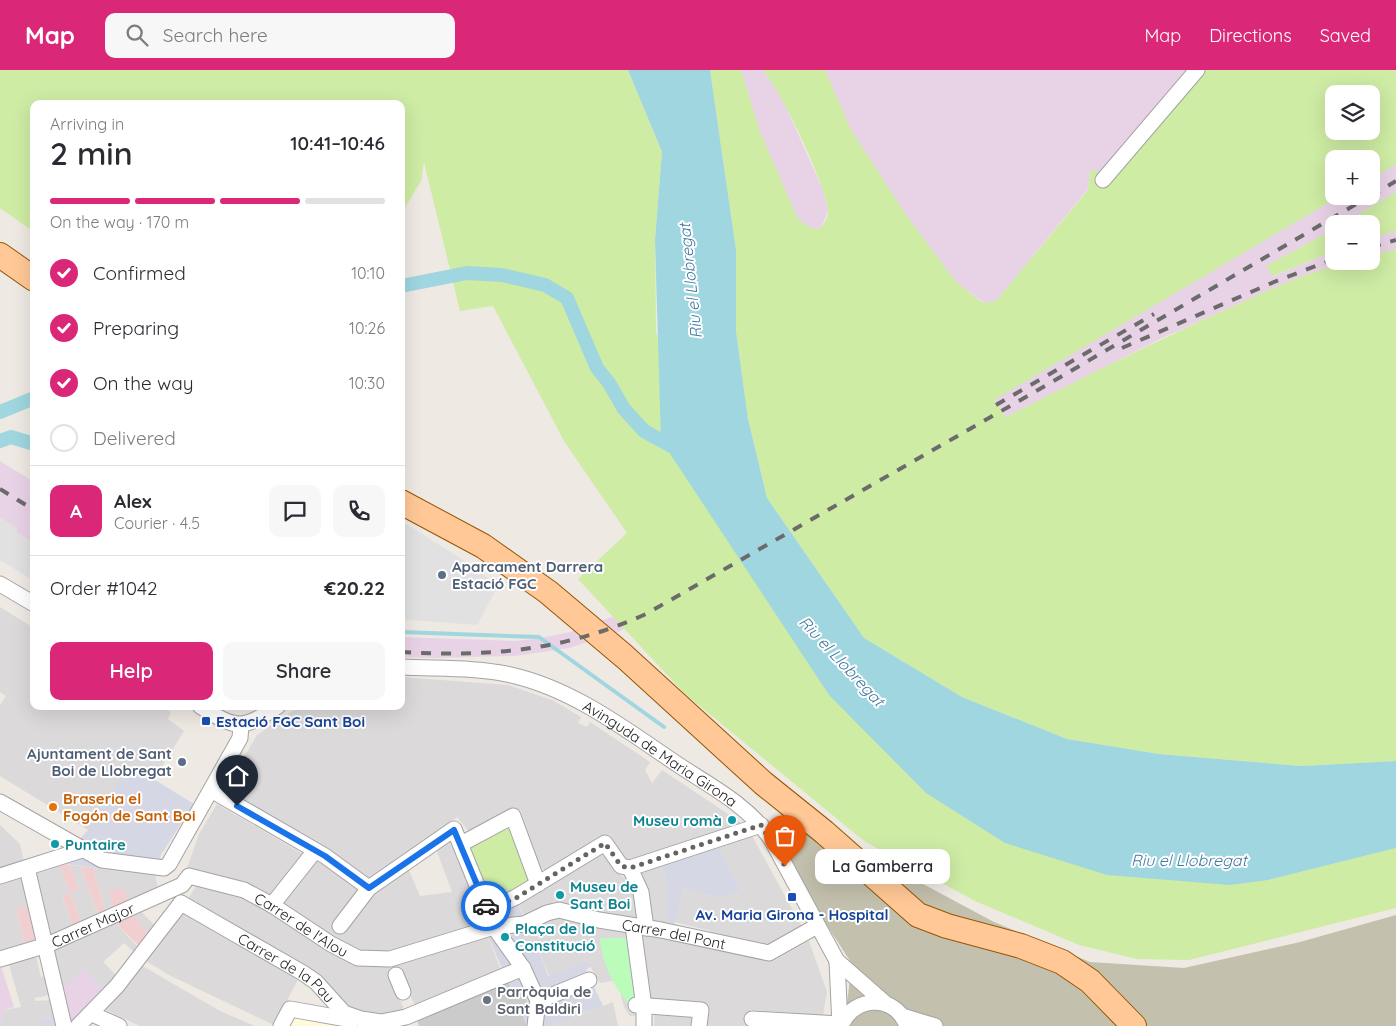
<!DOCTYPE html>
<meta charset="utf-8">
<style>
:root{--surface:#fff;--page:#f7f7f7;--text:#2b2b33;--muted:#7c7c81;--line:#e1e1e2;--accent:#db2777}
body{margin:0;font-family:Quicksand,sans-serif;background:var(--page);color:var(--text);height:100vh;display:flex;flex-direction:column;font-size:19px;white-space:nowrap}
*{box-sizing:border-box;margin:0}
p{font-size:16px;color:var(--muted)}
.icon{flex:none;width:28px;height:28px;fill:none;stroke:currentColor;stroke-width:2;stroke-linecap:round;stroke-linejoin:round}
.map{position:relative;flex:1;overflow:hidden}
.details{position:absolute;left:30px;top:30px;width:375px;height:610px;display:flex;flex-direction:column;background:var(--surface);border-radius:10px;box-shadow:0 5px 20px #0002}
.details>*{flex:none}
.fabs{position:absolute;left:1325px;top:15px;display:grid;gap:10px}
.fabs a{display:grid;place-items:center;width:55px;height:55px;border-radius:10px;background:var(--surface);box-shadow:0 5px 20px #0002;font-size:25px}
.pin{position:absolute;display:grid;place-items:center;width:42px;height:42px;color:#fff;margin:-51px -21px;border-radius:50% 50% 50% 0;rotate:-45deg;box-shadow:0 0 5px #0007}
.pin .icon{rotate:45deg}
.courier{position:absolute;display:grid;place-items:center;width:50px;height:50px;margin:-25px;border:4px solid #1a73e8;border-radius:50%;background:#fff;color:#222;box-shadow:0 1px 6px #0007}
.bubble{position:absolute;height:35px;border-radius:10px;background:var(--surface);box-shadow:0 5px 20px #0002;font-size:16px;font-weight:600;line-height:35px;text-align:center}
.headline em{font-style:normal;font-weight:600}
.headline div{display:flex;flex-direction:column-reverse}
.headline{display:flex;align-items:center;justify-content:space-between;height:85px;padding:0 20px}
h1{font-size:32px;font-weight:600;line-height:38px}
.bar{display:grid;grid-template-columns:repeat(4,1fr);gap:8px 5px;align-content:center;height:60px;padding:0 20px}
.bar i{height:6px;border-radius:4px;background:var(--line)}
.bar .selected{background:var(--accent)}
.bar p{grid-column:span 4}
.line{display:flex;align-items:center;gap:12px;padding:0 20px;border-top:1px solid var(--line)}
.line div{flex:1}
.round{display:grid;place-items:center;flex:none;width:52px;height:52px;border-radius:10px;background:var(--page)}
ol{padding:0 20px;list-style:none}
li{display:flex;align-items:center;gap:15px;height:55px}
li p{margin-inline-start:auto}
li .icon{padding:5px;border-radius:50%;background:var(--accent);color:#fff;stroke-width:4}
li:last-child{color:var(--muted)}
li i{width:28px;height:28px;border:2px solid var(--line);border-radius:50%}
.action{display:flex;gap:10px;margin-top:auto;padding:10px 20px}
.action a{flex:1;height:58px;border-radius:10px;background:var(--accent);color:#fff;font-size:20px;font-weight:600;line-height:58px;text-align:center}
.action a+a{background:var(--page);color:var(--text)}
header{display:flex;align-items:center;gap:30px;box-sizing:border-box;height:70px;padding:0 25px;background:var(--accent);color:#fff}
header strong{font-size:24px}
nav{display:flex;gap:28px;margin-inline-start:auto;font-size:18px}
.search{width:350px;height:45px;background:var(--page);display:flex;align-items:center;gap:12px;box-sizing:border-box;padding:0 18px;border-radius:10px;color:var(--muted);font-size:19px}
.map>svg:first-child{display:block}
.residential{fill:#dbd9da}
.commercial{fill:#f1cfd1}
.industrial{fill:#e8d3e6}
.education{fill:#fffbda}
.religious{fill:#cbcbcb}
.construction{fill:#c3c1ad}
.grass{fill:#ceeca4;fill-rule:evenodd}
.park{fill:#bcfcbb}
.parking{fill:#e1e1e1}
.plaza{fill:#d6d7e4}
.water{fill:#9fd6df}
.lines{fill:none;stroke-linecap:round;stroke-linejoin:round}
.stream{stroke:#9fd6df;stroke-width:4}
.canal{stroke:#9fd6df;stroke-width:14}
.street-casing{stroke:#a4a4a4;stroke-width:17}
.primary-casing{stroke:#955600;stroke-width:26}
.street{stroke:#fff;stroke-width:15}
.primary{stroke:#ffc896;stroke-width:24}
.rail{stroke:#6b6b6b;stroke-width:4;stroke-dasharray:10 10;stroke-linecap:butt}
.done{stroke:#666462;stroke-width:5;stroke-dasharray:0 9}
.route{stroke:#1a73e8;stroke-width:6}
.service-dot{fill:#5c6f8a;stroke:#fff;stroke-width:2}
.transit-dot{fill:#1a4fb4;stroke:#fff;stroke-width:2}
.food-dot{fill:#e8710a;stroke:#fff;stroke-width:2}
.culture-dot{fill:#0f9aa8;stroke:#fff;stroke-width:2}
.worship-dot{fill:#6b7280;stroke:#fff;stroke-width:2}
.labels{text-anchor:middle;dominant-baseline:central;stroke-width:4;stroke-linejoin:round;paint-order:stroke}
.service-label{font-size:15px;font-weight:bold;fill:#4e5e75;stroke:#fff;text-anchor:start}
.transit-label{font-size:15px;font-weight:bold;fill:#164399;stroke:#fff;text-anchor:start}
.street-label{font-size:15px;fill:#1d1d1d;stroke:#fff}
.food-label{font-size:15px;font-weight:bold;fill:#c56008;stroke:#fff;text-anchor:start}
.culture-label{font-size:15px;font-weight:bold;fill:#0d838f;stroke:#fff;text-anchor:start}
.worship-label{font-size:15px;font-weight:bold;fill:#5b616d;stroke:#fff;text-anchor:start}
.water-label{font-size:16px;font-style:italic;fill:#4079a0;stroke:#fff}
</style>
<header>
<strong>Map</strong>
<div class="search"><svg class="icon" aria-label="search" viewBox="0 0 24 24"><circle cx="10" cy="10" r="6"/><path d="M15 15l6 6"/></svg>Search here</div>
<nav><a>Map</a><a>Directions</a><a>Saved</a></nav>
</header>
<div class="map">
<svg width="1396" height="956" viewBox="0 0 1396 956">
<rect width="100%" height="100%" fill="#eee9e2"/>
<g class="residential">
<path d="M0 537 34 558V636H161L171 642 168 649 184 661 154 709 130 694 88 760 0 706V635L6 626 0 622Z"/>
<path d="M401 607 508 615 552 630 581 647 578 653 587 657 590 652 650 692 645 700 652 713 662 700 740 752 739 758 632 792 624 790 610 765 602 767 549 803 541 798 521 741 515 738 470 763 457 747 366 812 229 725 233 716 230 711 257 665 300 636H401Z"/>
<path d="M217 734 306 786 272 831 216 807 187 798 199 764Z"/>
<path d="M0 755 20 774 24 792 0 802Z"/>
<path d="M751 764 802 857 768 876 711 864V861L674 852 684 818 721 828 741 820 718 776Z"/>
<path d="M449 771 460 795 463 794 471 823H475L490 853 394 884 352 881 278 835 314 788 375 818 408 798 420 826 452 822 436 779Z"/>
<path d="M604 780 620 805 631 812 642 851 565 837 554 831 546 840 525 848 519 835Z"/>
<path d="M59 793 70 823 79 820 70 795 80 796 99 847 82 854 70 823 62 826 74 858 48 869 33 801Z"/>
<path d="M661 793 668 818V855L649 851 637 800Z"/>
<path d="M93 798 155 806 159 821 129 834 121 821H109L114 840 106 843Z"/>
<path d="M24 803 31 836 16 840 25 875 0 885V810Z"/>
<path d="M198 813 244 825 359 893 487 865 501 900 415 935 404 913 392 906 404 940 388 947 349 939 186 832Z"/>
<path d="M182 838 300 906 274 955 171 906 144 890Z"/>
<path d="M140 840 156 857 149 866 132 843Z"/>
<path d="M557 844 627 858 643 945 630 946 624 937 617 910 600 913 587 891 549 906 539 881 535 883 522 869 528 860Z"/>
<path d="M114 851 137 876 133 881 124 873 103 892 118 907 104 922 85 899 61 919 51 878Z"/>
<path d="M639 860 773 891 809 871 827 922 823 945 750 940V956H704L707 939 646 933Z"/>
<path d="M35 883 41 907 50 905 54 924 35 928V931L55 930 59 947 40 952 41 956H0V951L4 949 1 941 21 937 8 891Z"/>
<path d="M141 895 220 941 255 956H140L104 939Z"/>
<path d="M613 932 618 956H550L598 938Z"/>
<path d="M655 940 696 941 694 956H654Z"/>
</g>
<g class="commercial">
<path d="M59 793 70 795 79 820 70 823 82 854 74 858 62 825 70 823Z"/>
<path d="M80 796 93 798 106 843 99 846Z"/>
<path d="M120 818 122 821H125L129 834 114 840 109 821Z"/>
<path d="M31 836 39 871 25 875 16 840Z"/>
<path d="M132 843 149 866 141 878 114 851Z"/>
</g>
<g class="industrial">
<path d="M741 0H762L779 21 823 120 828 141 821 158 814 159 804 154 797 148 760 62Z"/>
<path d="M825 0H1190L1101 101H1090L1088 119 996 231 990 234 984 233 956 212 906 145 850 58Z"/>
<path d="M1396 94V122L1342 154H1334V159L1266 196 1274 206 1334 181V191H1355L1288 212 1162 268 1006 347 994 329 1340 126H1371V109Z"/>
<path d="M1396 161V179L1371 186V168Z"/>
<path d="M0 391 34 412V473L16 462 17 459 0 447Z"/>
<path d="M672 536 618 562 569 578 515 586 431 588 401 587V567L514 571 536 569 570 562 617 545Z"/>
<path d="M0 893 14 937 2 941 4 949 0 951Z"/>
<path d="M85 899 104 922 70 956 61 919Z"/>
</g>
<path class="education" d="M293 943 368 956H286Z"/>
<path class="religious" d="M508 909 523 922 532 943 523 947 527 956H419L416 947Z"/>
<path class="construction" d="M797 734 865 783 994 852 1090 892 1184 898 1300 872 1396 845V956H844L852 894 765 759Z"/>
<g class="grass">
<path d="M0 0H628L662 82 655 170 656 263 829 625 1268 810 1396 778V838L1189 890 1137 889 1079 875 975 831 864 771 684 623 578 509 627 463 564 371 493 236 460 241 424 92 421 111 401 144V34H34V162L0 138Z"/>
<path d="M710 0H741L760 62 797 147 804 154 814 159 821 158C825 152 829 146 828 140 826 115 780 17 762 0H825L850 58 906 145 956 212 983 233 996 231 1088 120 1090 101H1101L1107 97 1190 0H1396V94L1371 109V89H1334V126H1340L994 330 1006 347C1081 309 1155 271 1232 237 1272 219 1327 191 1371 191V186L1396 179V691L1301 696 1159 684 1067 669 962 627 864 568 767 428 748 349 736 261V180ZM1334 24H1371V61H1334Z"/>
<path d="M1396 122V161L1371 168V154H1342Z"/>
<path d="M1334 159V181L1273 206 1266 196Z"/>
<path d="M512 751 533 814 492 835 469 776Z"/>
</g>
<path class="park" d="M600 868H630L639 930 633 938C614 919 602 894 600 868Z"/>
<g class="parking">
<path d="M0 447 17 459 16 462 34 473V511L0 490Z"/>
<path d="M401 451 468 493 498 516 477 555 401 549Z"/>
</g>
<g class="plaza">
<path d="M129 694 194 734 160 786 167 805 155 806 59 793 88 760Z"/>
<path d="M718 776 741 820 721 828 684 818 674 856 668 855V818L661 793Z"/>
<path d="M515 825 528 860 522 869 535 883 539 881 548 906 587 891 591 896 586 900 603 936 550 956H527L523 947 532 943 524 922 514 926 483 855 490 853 484 838Z"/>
<path d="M59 947 61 956H41L40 952Z"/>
</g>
<path class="water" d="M628 0H710L736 180V261L748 349 767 428 864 568 962 627 1067 669 1159 684 1301 696 1396 691V778L1268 810 1230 815 1107 805 1005 773 926 723 829 625 661 370 655 170 662 82Z"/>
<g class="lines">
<path class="stream" d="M401 562 539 567 664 657"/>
<g class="canal">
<path d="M401 216 467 203 502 205 545 215 567 228 597 298 609 313 624 339 644 361 677 379"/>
<path d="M0 342 34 328"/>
<path d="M0 371 11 367 34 374"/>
</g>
<g class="street-casing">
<g id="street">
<path d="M1103 110 1197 0"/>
<path d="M0 514 34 534"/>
<path id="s1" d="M401 597C437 599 476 597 511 605 573 619 625 659 677 694 710 716 748 735 771 769L837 891 886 934"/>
<path d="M200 636C236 659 241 661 278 636"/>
<path d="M211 720 325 786 369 818"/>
<path d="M0 732 102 790 164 798 169 794 240 668 241 655"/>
<path d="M461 774 513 746 538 814"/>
<path d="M27 798 64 956"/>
<path d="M630 798 641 822 646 858"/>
<path d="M0 806 82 780"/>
<path id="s2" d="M181 833 303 903 316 912 344 943 361 949 381 952 406 947 523 898"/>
<path d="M272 835 314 782"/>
<path d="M488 840 516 827 605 773 621 796 630 798 761 755"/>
<path d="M340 856 369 818 454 759 494 857 523 898 538 931 535 956"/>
<path d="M633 856 644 937V956"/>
<path id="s3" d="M0 889 47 875 182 815 189 806 244 820 272 835 331 874 358 888 390 889 494 857 524 854 547 843 559 840 599 850 661 860 769 883 817 856"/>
<path d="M837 891 840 956"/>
<path d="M396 905 403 922"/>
<path d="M538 931 589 910"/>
<path d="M636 935 701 940 699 956"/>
<path d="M92 944 119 956"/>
<path d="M902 946 935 956"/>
<path d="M752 949 840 954"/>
<path d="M78 956 117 916 181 833"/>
<path d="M281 956 290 939 352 950"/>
<path d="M841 956C853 925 896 924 907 956"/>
</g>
</g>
<g class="primary-casing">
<g id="primary">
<path d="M0 185 34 209"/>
<path d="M401 432 483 476 548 522 625 587 763 713 824 762 918 845 947 856 1021 876 1062 892 1090 911 1134 956"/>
</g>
</g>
<use href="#street" class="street"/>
<use href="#primary" class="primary"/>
<g class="rail">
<path d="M1371 126 1396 111"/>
<path d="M1371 177 1396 170"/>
<path d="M1122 278 1274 212 1334 189"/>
<path d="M996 335 1154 244"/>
<path d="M0 419 34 440"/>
<path d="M401 582C490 587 564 581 646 544L1052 312 1370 126"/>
</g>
</g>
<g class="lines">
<path class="done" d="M486 836 488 840 516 828 605 773 621 796 630 798 761 755 785 796"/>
<path class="route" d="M237 736 325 786 369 818 454 760 486 836"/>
</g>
<g class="service-dot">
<circle cx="442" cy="505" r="5"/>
<circle cx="182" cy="692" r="5"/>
</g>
<g class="transit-dot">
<rect x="201" y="646" width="10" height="10" rx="2.5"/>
<rect x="787" y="822" width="10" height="10" rx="2.5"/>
</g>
<circle class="food-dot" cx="53" cy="737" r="5"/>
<g class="culture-dot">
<circle cx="732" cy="750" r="5"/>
<circle cx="55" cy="774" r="5"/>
<circle cx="560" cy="825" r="5"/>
<circle cx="505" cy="867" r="5"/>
</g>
<circle class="worship-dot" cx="487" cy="930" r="5"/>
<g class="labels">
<g class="service-label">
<text x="452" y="496">Aparcament Darrera<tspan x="452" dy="17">Estació FGC</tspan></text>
<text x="172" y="683" text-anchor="end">Ajuntament de Sant<tspan x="172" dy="17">Boi de Llobregat</tspan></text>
</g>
<g class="transit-label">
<text x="216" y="651">Estació FGC Sant Boi</text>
<text x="792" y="844" text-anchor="middle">Av. Maria Girona - Hospital</text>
</g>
<g class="street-label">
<text stroke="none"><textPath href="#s1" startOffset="280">Avinguda de Maria Girona</textPath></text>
<text stroke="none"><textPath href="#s3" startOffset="99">Carrer Major</textPath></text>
<text stroke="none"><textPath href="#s3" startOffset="332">Carrer de l'Alou</textPath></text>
<text stroke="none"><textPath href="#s3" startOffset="724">Carrer del Pont</textPath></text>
<text stroke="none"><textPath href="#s2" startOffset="124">Carrer de la Pau</textPath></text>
</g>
<g class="food-label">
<text x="63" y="728">Braseria el<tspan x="63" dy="17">Fogón de Sant Boi</tspan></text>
</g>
<g class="culture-label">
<text x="722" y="750" text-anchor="end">Museu romà</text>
<text x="65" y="774">Puntaire</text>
<text x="570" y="816">Museu de<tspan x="570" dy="17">Sant Boi</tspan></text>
<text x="515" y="858">Plaça de la<tspan x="515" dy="17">Constitució</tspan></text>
</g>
<g class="worship-label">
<text x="497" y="921">Parròquia de<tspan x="497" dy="17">Sant Baldiri</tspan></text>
</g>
<g class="water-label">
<text transform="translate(690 211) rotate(-96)">Riu el Llobregat</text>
<text transform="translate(842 591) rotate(47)">Riu el Llobregat</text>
<text x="1189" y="790">Riu el Llobregat</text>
</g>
</g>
</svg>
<div class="fabs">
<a><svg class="icon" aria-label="layers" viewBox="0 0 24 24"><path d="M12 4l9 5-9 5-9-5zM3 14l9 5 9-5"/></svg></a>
<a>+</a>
<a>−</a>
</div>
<div class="pin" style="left:785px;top:796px;background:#ea580c"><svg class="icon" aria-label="bag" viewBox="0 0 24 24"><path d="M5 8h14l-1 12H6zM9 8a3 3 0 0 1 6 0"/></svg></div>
<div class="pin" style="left:237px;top:736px;background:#1f2937"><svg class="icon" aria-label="home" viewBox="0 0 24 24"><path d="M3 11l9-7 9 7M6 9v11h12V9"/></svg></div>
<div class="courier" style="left:486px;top:836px"><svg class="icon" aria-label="car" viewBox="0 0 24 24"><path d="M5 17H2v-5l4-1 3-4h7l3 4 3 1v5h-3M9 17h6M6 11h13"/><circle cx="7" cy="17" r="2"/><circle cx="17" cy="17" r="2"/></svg></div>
<div class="bubble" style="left:815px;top:779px;width:135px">La Gamberra</div>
<section class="details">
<div class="headline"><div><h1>2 min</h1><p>Arriving in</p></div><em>10:41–10:46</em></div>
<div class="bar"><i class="selected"></i><i class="selected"></i><i class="selected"></i><i></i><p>On the way · 170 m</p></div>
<ol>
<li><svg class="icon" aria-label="check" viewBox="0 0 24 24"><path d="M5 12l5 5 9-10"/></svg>Confirmed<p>10:10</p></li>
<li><svg class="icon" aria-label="check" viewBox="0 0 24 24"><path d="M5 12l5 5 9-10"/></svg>Preparing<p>10:26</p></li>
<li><svg class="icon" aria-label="check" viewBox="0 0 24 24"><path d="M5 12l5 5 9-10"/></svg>On the way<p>10:30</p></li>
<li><i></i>Delivered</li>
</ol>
<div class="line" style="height:90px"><b class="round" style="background:var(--accent);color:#fff">A</b><div><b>Alex</b><p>Courier · 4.5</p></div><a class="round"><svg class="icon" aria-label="chat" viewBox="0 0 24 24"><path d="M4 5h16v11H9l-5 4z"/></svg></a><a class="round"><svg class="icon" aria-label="phone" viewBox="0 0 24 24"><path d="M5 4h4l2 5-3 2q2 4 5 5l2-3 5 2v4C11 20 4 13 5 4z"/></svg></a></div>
<div class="line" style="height:65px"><div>Order #1042</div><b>€20.22</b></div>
<div class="action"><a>Help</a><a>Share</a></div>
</section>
</div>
